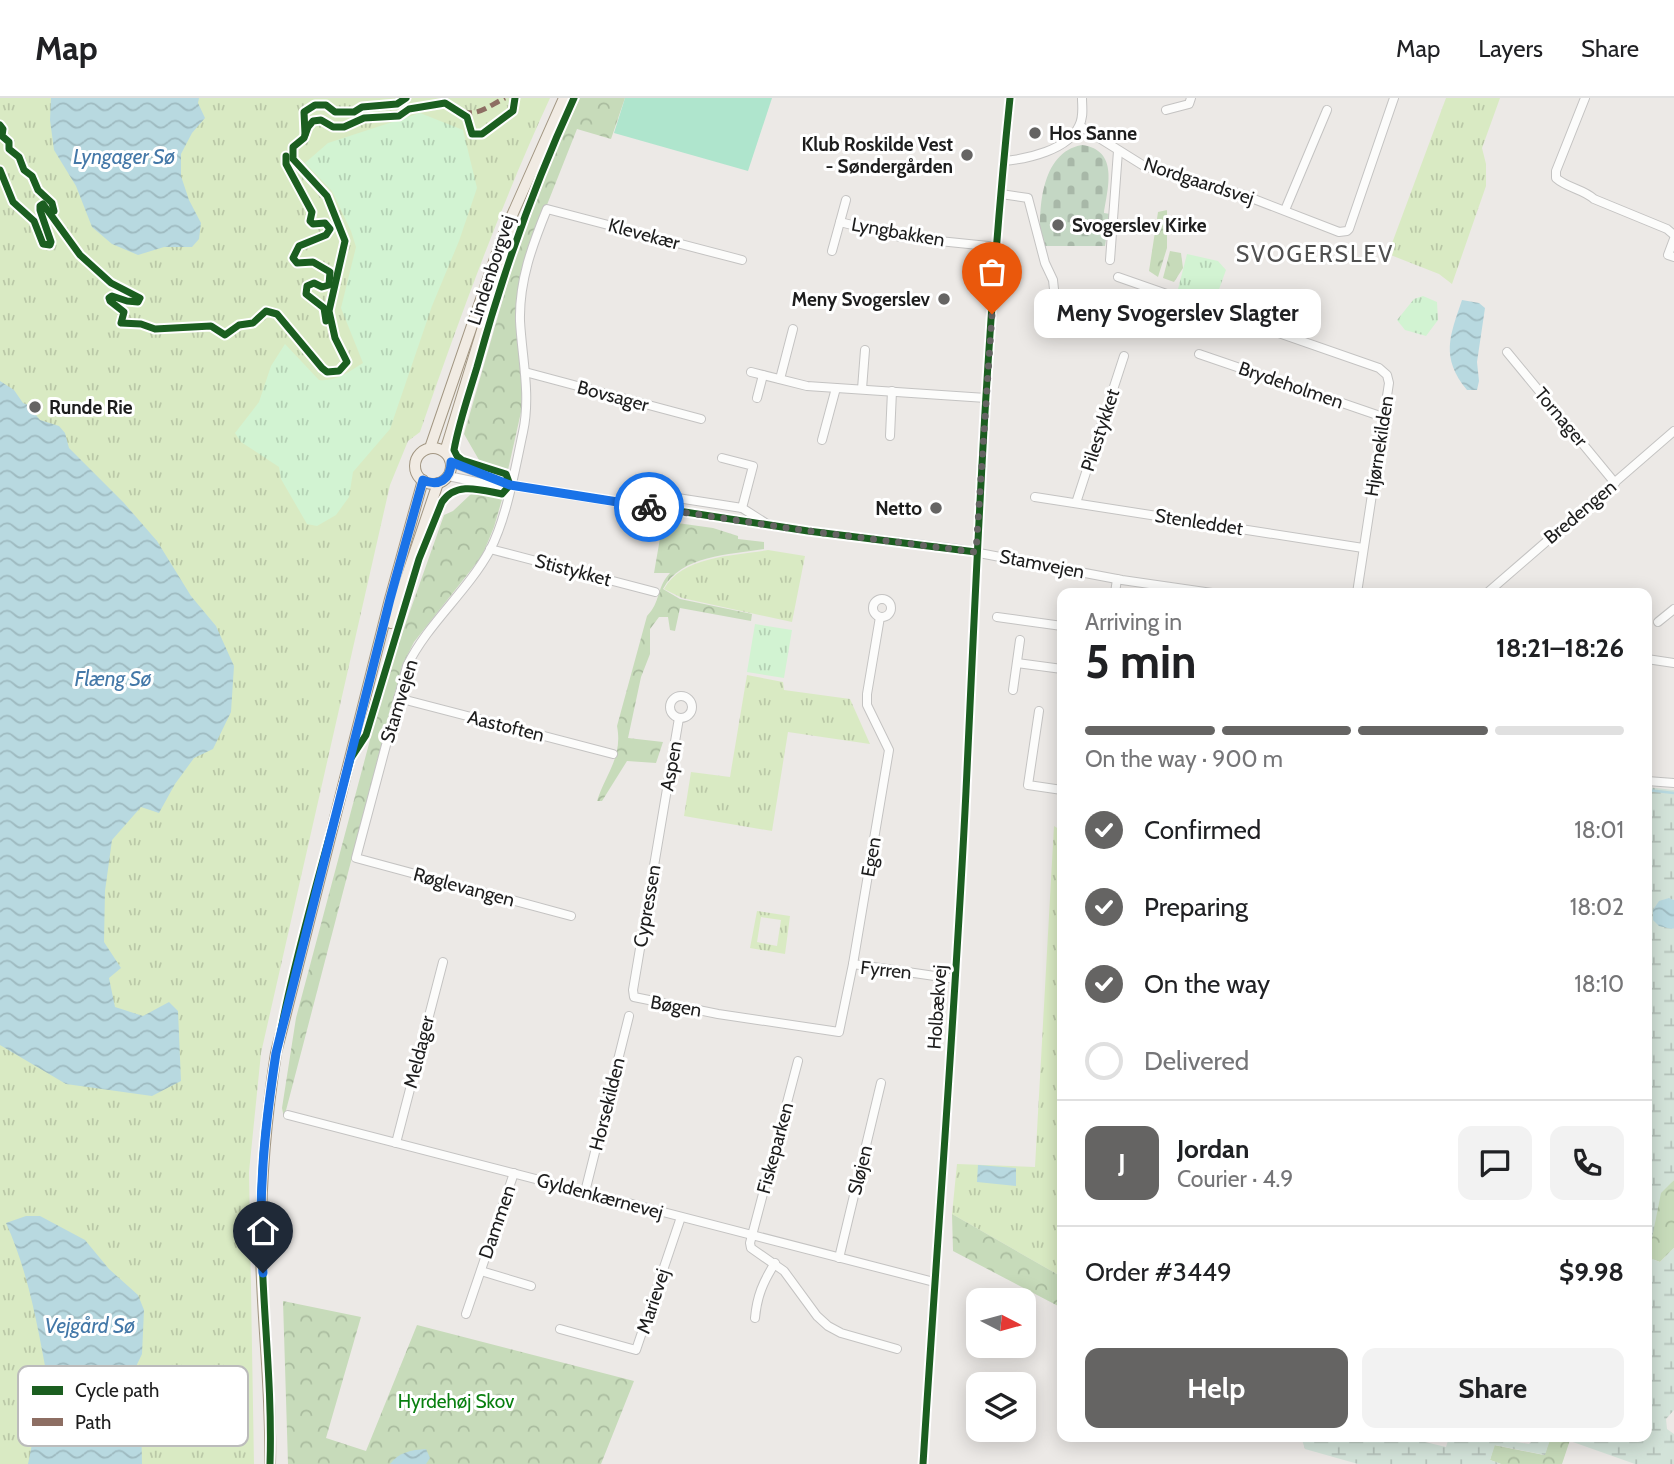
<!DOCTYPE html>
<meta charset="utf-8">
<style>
:root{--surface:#fff;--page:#f2f2f2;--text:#202124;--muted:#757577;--line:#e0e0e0;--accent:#656463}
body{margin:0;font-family:Cabin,sans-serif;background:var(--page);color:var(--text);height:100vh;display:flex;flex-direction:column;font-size:26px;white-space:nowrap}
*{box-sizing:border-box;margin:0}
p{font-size:23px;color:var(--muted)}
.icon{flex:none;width:38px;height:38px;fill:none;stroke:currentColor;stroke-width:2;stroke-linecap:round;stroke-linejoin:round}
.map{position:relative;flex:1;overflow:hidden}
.panel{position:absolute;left:1057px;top:490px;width:595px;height:854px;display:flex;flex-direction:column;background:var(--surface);border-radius:14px;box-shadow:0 4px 18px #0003}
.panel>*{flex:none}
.needle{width:46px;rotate:96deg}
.tools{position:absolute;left:966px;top:1190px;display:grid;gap:14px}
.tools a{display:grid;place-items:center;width:70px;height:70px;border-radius:14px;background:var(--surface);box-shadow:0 4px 18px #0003;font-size:35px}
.pin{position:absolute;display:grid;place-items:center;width:60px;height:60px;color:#fff;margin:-72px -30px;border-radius:50% 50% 50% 0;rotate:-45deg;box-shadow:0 0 7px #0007}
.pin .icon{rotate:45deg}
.courier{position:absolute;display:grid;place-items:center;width:70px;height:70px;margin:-35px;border:5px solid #1a73e8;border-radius:50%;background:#fff;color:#222;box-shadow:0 2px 9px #0007}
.bubble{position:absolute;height:49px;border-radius:14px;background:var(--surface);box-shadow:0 4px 18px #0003;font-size:23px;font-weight:700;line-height:49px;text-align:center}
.overview em{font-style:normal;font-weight:700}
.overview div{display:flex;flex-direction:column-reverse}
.overview{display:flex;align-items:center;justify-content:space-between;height:119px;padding:0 28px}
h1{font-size:46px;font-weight:700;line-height:52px}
.bar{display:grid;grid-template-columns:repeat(4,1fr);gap:10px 7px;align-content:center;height:84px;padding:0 28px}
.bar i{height:9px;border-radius:5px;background:var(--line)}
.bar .on{background:var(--accent)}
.bar p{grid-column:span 4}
.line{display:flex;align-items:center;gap:18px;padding:0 28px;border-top:2px solid var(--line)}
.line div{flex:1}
.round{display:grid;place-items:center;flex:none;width:74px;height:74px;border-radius:14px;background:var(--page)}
ol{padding:0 28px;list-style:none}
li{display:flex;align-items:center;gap:21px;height:77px}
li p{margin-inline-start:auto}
li .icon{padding:7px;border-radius:50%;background:var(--accent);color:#fff;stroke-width:4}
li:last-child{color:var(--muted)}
li i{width:38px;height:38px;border:4px solid var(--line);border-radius:50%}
.action{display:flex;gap:14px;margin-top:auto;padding:14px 28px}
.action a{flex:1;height:80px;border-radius:14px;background:var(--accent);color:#fff;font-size:28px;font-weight:700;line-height:80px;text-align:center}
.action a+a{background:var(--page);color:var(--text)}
header{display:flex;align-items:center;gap:42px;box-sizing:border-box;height:98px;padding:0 35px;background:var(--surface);border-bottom:2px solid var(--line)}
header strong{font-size:33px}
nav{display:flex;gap:38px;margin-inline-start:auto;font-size:24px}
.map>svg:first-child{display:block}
.grass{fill:url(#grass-tufts);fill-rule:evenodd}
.forest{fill:url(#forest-crowns)}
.wetland{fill:url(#wetland-marsh)}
.cemetery{fill:url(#cemetery-stones)}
.park{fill:url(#park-tufts)}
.pitch{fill:#afe5cd}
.water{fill:url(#water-waves)}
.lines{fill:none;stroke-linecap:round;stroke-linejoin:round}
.stream{stroke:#b8d9e0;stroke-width:2.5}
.minor-casing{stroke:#c4c3c2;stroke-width:10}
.major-casing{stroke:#a29682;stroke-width:12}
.minor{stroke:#fcfcfb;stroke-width:8}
.major{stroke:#f1ebe3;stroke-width:10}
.quiet{stroke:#8d6e63;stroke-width:5;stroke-dasharray:10 5;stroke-linecap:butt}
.cycleway-casing{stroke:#fff;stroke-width:11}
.cycleway{stroke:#1b5e20;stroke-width:7}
.done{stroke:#656463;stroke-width:7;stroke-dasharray:0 12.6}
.route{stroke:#1a73e8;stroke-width:9}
.poi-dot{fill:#656463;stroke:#fff;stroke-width:2.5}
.labels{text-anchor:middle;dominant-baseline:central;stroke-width:6;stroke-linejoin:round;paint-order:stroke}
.poi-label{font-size:19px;font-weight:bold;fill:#1d1d1d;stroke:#fff;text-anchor:start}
.street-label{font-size:19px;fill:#1d1d1d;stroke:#fff}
.park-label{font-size:19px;fill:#087f0f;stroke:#fff}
.water-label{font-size:21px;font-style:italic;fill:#4478a8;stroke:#fff}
.quarter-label{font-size:23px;letter-spacing:2px;fill:#505050;stroke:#fff}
.key{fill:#fff;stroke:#bbb;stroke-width:2}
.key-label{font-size:19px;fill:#1d1d1d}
</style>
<header>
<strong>Map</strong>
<nav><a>Map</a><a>Layers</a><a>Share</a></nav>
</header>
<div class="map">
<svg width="1674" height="1366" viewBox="0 0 1674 1366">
<defs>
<pattern id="grass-tufts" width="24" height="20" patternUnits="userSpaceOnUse" patternTransform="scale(1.75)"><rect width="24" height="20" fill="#d9eac3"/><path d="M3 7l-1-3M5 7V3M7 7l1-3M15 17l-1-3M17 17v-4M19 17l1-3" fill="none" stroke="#bac8a7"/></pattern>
<pattern id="forest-crowns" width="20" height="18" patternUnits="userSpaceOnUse" patternTransform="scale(1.75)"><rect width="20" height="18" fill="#c7dbba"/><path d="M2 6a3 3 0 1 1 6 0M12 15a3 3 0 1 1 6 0" fill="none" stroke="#aabc9f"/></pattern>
<pattern id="wetland-marsh" width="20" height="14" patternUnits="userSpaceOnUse" patternTransform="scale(1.75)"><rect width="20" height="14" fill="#d3e3d9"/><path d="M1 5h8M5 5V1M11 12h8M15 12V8" fill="none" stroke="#b5c2ba"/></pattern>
<pattern id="cemetery-stones" width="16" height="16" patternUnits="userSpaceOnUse" patternTransform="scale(1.75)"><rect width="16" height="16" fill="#c4d7c4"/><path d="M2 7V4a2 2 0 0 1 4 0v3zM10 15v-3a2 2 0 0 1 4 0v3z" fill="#a8b8a8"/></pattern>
<pattern id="park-tufts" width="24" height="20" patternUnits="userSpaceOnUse" patternTransform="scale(1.75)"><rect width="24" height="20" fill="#d2f3d2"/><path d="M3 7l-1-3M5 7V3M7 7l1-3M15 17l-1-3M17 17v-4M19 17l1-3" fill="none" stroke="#b4d0b4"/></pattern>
<pattern id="water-waves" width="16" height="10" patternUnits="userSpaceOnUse" patternTransform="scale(1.75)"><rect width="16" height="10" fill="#b8d9e0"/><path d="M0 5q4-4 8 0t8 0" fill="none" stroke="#9ebac0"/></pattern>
</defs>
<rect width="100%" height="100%" fill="#ece9e6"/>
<g class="grass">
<path d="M0 0H550C500 109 459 221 420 334L408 343 390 387 261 955 249 1074 254 1366H0Z"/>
<path d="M1446 0H1500L1482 50 1486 66V88L1452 186 1439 176 1388 156Z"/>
<path d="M768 452 805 458 792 524 682 500 664 491C683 457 735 458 768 452Z"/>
<path d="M747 577 783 584 784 592 850 601 870 646 788 634 772 733 684 718 691 674 730 679Z"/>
<path d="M1054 728 1062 733V1179L952 1116 957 1066 1035 1069Z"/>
<path d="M757 813 790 818 785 856 750 850ZM761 819 781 822 777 848 757 844Z"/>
</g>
<g class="forest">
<path d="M580 0H625L611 41 577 31 522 170 518 201 523 273 521 314 508 372 479 362 464 336 513 166 549 68Z"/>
<path d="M1167 88V150L1158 179 1149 173 1158 114 1167 112Z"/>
<path d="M1170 153 1181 155 1183 170 1174 184 1163 180Z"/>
<path d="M471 396 503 398 494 429 482 458 414 544 402 568 284 1020 282 1010 296 920 387 578 444 417 453 413Z"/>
<path d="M663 423 713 430 738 438V441L764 444V451C729 457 681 457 663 491L680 501 752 516 751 523 680 510 675 533 670 532 668 519H659L650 531V556L641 579 628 640 663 644 656 665 627 663 602 703H597C606 675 623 659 617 628L647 518C661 504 656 490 670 475H654Z"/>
<path d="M1674 1082V1150L1660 1164 1652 1161C1647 1150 1655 1104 1661 1094 1664 1089 1670 1085 1674 1082Z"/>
<path d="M952 1116 1062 1179V1210L953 1153Z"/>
<path d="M283 1203 361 1219 326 1340 366 1353 417 1227 634 1283 601 1366H288Z"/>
<path d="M1551 1339H1571L1562 1366H1501L1490 1362 1494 1347 1544 1357Z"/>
</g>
<g class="wetland">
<path d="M1647 689 1674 692V802L1669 800 1672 831 1674 830V1082L1661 1095 1649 1155 1652 1161 1660 1164 1674 1150V1312L1666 1321 1667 1331 1674 1336V1366H1635L1570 1343 1571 1339H1647Z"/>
<path d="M1301 1339H1404L1446 1349 1449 1339H1508L1509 1343 1529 1346 1536 1339H1551L1545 1357 1495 1347 1490 1362 1501 1366H1358L1305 1351Z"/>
</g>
<path class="cemetery" d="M1082 47C1119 52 1108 89 1104 115L1110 116 1105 148H1041C1038 114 1040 54 1082 47Z"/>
<g class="park">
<path d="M420 15 463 32 477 90 459 143 432 208 390 331 353 374 349 399 336 417 317 428 307 426 281 381 279 369 241 344 235 335 259 304 271 268 285 246 319 282C336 284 350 273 363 265L341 210 356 149 351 133 332 93 305 65 328 45Z"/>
<path d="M1187 156 1218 163 1226 172 1213 208 1177 195Z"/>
<path d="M1423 198 1437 204 1438 222 1426 238 1405 232 1397 222 1414 201Z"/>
<path d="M755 526 792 532 784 580 747 574Z"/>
</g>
<path class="pitch" d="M625 0H772L748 73 614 35Z"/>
<g class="water">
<path d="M51 0H199L198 5 205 20 192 35 181 56V78L189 102 201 125 199 141 192 149H164L138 157 112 146 92 129 76 88 54 52 50 22Z"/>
<path d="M1462 202 1479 205 1485 210 1477 264 1479 283 1477 292H1467C1440 259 1450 238 1462 202Z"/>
<path d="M0 283 14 292 23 305 28 307 40 322 59 328 65 335 69 350 124 405 157 443 191 498 216 528 234 568 231 614 213 651 194 660 175 686 159 715 141 709 112 742 105 793 104 844 121 870 109 880 115 909 143 918 169 904 178 913 181 983 152 998 66 986 0 947Z"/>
<path d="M1669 800 1674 802V830L1672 831 1659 828 1653 822V812L1659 803Z"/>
<path d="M978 1067 1016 1070V1088L977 1084Z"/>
<path d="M26 1118H40L85 1142 109 1171 138 1197 144 1212 142 1256 130 1281 141 1319 142 1366H28L36 1326 51 1300C40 1242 31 1180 6 1125Z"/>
<path d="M426 1351 430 1360 426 1366H390C399 1354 411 1352 426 1351Z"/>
</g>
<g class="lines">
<path class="stream" d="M1647 692 1674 695"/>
<g class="minor-casing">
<g id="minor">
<path d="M1585 0 1556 73V80C1567 90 1583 91 1594 101L1667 131 1674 137"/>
<path d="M1166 12 1189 6 1191 0"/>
<path d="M1080 28 1144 68 1241 96 1339 134 1347 133 1349 131 1394 0"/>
<path d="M1004 63C1027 61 1068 52 1079 28 1084 19 1082 9 1082 0"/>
<path d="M1001 96 1028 100 1045 165 1053 182 1057 219"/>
<path d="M1285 112 1327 12"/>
<path d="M840 124 846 102"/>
<path d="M1674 141 1668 157 1674 159"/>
<path d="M832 153 840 124 900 139 998 149"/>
<path d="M1110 162 1118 53"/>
<path d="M1118 179 1379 270 1387 277 1389 285 1357 495"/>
<path d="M1507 254 1615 385"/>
<path d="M1199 256 1383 319"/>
<path d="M525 274 701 321"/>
<path d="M751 274 807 288 986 300"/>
<path d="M780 281 793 231"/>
<path d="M862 291 865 252"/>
<path d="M757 300 763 277"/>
<path d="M890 338 892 293"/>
<path d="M822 342 836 290"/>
<path d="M722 360 753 368 742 410"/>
<path d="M451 364 507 386"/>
<path d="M448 378 496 388 510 387 808 433 958 451 1122 482 1212 495"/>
<path d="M1035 399 1363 450"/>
<path d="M1076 405 1124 258"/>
<path d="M635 406 648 401 671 399 742 410 767 426"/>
<path d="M490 451 655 494"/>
<path d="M1115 495 1117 481"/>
<path d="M1487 495 1674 333"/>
<circle cx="882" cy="510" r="9"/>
<path d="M997 519 1062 528"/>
<path d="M1658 524 1674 511"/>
<path d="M1647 561 1674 565"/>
<path d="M1017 565 1062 571"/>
<path d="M1013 592 1020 542"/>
<circle cx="681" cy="609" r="11"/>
<path d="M398 600 613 656"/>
<path d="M1039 613 1028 687 1062 692"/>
<path d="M679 620 633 892 634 899 718 916 839 934 853 866 889 652 867 607V596L880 519"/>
<path d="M1647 683 1674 685"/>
<path d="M571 818 356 760 407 568C428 525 467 494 490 452 507 419 515 371 523 334 531 297 522 260 520 223 519 183 532 148 547 111L742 162"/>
<path d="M853 866 955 881"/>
<path d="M798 963 750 1145 751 1150 784 1173 817 1218 828 1228 841 1235 897 1251"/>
<path d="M288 1017 934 1184"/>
<path d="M396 1045 443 864"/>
<path d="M585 1094 629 918"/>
<path d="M839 1160 881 985"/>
<path d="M481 1173 531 1188"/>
<path d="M466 1216 514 1075"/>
<path d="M755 1220C757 1198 763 1184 775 1165"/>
<path d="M560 1231 636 1252 681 1119"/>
<path d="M923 1366C937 1142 955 918 966 693 977 462 986 230 1010 0"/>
</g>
</g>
<g class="major-casing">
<g id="major">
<path d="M430 350 502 140 564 0"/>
<circle cx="433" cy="368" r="18"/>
<path d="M445 354 514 127"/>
<path d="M391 525 438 385"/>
<path d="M270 1366C272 1294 262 1224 261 1152 260 1085 266 1020 276 955L390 501 423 382"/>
</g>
</g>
<use href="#minor" class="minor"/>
<use href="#major" class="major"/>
<path class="quiet" d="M462 14C479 18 490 7 505 0"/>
<g class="cycleway-casing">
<g id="cycleway">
<path d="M0 27 3 31 2 38 9 44V51L19 59 24 72 32 78 38 92 52 105 54 113"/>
<path d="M305 36 304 14 315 7H326L335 14H354L362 9 397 6 406 0"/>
<path d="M286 58V66L312 114 310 123 313 126 325 125 330 131 326 137 299 148 293 160 297 165 313 164 330 174 329 187 322 189 314 185 307 188 306 196 324 210 326 223"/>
<path d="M0 72 13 104 34 123 43 146 50 147 51 144 40 112V108L43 106 80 157 111 185 140 200 138 204 127 203 112 198 109 200 110 203 124 214 121 225 141 226 155 231 211 228 225 237 239 227 253 225 266 213 277 216 322 270 327 274 339 273 347 264 335 240 329 213 345 143 327 98 293 61V49L304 40 308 29 313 23 321 22 333 29H344L364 20 399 18 409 11 445 5 467 19 472 36H482L513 13 515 0"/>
<path d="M510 387 808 433 976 454"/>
<path d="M510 387 506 376 462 362 457 358 454 352C459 324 469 296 477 269 502 177 534 87 574 0"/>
<path d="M270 1366C273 1276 259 1186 261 1096 265 947 313 803 351 660L366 637 419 461 442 404C456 383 481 392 502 396L510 387"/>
<path d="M923 1366C937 1142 955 918 966 693 977 462 986 230 1010 0"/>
</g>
</g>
<use href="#cycleway" class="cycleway"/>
</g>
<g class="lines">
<path class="done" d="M649 409 808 433 976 454 992 216"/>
<path class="route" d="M263 1175C257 1101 265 1028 276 955L390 501 423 382C438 389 451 382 451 364L510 387 649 409"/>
</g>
<g class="poi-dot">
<circle cx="1035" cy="35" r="7"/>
<circle cx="967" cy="57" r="7"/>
<circle cx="1058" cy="127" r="7"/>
<circle cx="944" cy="201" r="7"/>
<circle cx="35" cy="309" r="7"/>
<circle cx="936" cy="410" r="7"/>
</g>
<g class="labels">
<g class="poi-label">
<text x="1049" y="35">Hos Sanne</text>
<text x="953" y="46" text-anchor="end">Klub Roskilde Vest<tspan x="953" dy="22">- Søndergården</tspan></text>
<text x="1072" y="127">Svogerslev Kirke</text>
<text x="930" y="201" text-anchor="end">Meny Svogerslev</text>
<text x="49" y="309">Runde Rie</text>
<text x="922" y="410" text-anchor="end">Netto</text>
</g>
<g class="street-label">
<text transform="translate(1199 83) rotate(18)">Nordgaardsvej</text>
<text transform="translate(898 134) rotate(10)">Lyngbakken</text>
<text transform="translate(644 136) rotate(15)">Klevekær</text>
<text transform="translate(491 172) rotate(-72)">Lindenborgvej</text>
<text transform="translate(1291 287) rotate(19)">Brydeholmen</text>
<text transform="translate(613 298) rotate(15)">Bovsager</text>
<text transform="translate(1561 319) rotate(50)">Tornager</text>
<text transform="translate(1100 332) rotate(-72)">Pilestykket</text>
<text transform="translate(1379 348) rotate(-81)">Hjørnekilden</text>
<text transform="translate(1580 414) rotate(-40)">Bredengen</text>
<text transform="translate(1199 424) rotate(9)">Stenleddet</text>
<text transform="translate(1042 466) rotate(11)">Stamvejen</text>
<text transform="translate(573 472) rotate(15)">Stistykket</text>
<text transform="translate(399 603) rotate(-73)">Stamvejen</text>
<text transform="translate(506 628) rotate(14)">Aastoften</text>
<text transform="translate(671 668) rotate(-80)">Aspen</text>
<text transform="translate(871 759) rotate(-80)">Egen</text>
<text transform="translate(464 789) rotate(15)">Røglevangen</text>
<text transform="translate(647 808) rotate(-80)">Cypressen</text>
<text transform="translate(886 872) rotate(6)">Fyrren</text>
<text transform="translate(676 908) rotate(10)">Bøgen</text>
<text transform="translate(937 909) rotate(-86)">Holbækvej</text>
<text transform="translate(419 954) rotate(-76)">Meldager</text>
<text transform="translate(607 1006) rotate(-76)">Horsekilden</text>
<text transform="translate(775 1050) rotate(-75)">Fiskeparken</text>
<text transform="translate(860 1072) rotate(-76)">Sløjen</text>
<text transform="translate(600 1098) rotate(15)">Gyldenkærnevej</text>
<text transform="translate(497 1124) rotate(-71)">Dammen</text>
<text transform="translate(653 1203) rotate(-72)">Marievej</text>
</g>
<g class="park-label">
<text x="456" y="1303">Hyrdehøj Skov</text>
</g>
<g class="water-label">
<text x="124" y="58">Lyngager Sø</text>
<text x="113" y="580">Flæng Sø</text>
<text x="90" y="1227">Vejgård Sø</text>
</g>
<g class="quarter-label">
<text x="1315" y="156">SVOGERSLEV</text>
</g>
</g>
<rect x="18" y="1268" width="230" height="80" rx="10" class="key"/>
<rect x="32" y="1288" width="31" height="9" fill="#1b5e20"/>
<rect x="32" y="1320" width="31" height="8" fill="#8d6e63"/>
<g class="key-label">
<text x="75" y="1299">Cycle path</text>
<text x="75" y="1331">Path</text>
</g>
</svg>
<div class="tools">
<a><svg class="needle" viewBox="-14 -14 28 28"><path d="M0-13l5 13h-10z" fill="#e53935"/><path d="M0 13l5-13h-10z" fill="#757577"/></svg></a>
<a><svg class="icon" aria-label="layers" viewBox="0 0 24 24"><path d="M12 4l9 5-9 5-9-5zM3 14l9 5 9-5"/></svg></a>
</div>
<div class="pin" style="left:992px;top:216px;background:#ea580c"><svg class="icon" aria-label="bag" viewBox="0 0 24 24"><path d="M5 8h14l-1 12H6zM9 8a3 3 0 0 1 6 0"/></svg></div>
<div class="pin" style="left:263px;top:1175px;background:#1f2937"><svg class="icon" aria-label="home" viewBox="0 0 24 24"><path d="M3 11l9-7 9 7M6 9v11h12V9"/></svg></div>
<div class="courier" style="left:649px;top:409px"><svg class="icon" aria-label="bike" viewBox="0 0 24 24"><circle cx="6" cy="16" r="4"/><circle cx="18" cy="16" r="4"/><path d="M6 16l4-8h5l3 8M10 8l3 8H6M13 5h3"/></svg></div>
<div class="bubble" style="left:1034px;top:191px;width:287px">Meny Svogerslev Slagter</div>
<section class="panel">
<div class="overview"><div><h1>5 min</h1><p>Arriving in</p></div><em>18:21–18:26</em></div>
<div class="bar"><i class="on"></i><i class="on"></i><i class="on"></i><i></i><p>On the way · 900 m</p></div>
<ol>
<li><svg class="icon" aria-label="check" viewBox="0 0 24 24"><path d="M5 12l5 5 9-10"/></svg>Confirmed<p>18:01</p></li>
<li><svg class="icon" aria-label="check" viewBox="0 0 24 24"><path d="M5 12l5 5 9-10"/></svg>Preparing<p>18:02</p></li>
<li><svg class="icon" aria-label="check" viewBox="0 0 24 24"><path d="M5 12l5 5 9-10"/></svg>On the way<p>18:10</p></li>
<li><i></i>Delivered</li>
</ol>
<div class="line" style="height:126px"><b class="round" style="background:var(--accent);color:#fff">J</b><div><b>Jordan</b><p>Courier · 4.9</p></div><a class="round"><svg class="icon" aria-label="chat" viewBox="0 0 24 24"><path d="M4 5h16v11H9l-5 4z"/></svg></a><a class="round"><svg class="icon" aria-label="phone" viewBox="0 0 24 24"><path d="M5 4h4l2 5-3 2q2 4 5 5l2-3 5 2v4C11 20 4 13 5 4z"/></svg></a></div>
<div class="line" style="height:91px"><div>Order #3449</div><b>$9.98</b></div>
<div class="action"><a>Help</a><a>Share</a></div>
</section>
</div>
